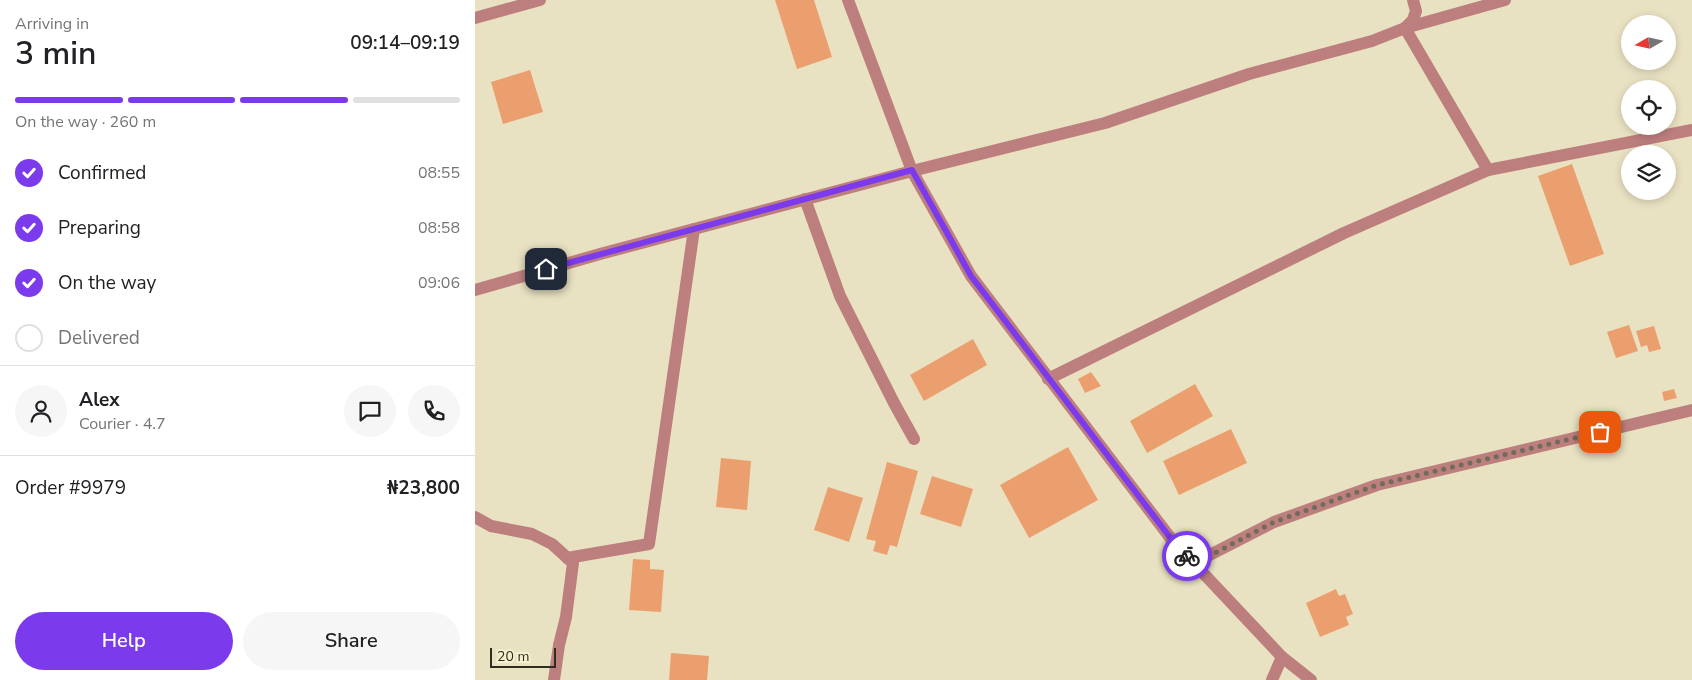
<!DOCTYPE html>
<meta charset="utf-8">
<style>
:root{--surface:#fff;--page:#f6f6f6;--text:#202124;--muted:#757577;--line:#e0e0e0;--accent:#7c3aed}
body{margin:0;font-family:"Nunito Sans",sans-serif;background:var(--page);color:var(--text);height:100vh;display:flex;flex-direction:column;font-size:19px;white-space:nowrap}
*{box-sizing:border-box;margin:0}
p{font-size:16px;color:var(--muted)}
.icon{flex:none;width:28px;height:28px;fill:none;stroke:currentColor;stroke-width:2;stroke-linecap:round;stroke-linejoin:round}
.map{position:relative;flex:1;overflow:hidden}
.details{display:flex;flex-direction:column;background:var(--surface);width:475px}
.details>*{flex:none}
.needle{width:32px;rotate:261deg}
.fabs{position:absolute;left:1146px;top:15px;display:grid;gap:10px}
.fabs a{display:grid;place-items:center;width:55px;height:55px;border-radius:50%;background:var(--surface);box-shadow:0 2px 8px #0003;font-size:25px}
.scale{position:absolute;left:15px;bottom:12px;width:66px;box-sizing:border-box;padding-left:5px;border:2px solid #2f2c20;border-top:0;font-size:14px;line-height:18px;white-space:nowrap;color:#2f2c20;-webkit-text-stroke:4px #f6f0cf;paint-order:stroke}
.pin{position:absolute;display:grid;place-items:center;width:42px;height:42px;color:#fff;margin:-21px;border-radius:10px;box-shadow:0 2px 8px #0006}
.courier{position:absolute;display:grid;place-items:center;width:50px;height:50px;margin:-25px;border:4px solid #7c3aed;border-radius:50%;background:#fff;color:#222;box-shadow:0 1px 6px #0007}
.overview em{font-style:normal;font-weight:600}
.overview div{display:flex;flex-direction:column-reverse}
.overview{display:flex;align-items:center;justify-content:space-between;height:85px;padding:0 15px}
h1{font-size:32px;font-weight:600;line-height:38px}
.bar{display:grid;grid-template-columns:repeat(4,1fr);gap:8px 5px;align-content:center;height:60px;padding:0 15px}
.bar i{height:6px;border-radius:4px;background:var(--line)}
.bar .on{background:var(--accent)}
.bar p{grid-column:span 4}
.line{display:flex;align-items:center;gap:12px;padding:0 15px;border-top:1px solid var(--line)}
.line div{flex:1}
.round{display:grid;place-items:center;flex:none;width:52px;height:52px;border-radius:26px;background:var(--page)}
ol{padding:0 15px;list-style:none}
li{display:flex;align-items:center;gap:15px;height:55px}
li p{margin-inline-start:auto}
li .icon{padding:5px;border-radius:50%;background:var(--accent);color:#fff;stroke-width:4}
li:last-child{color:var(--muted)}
li i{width:28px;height:28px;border:2px solid var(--line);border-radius:50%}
.button{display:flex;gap:10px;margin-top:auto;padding:10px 15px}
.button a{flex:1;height:58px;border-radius:30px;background:var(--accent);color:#fff;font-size:20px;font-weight:600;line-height:58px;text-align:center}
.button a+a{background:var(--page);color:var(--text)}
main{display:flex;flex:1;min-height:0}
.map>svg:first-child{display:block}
.building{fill:#eb9f6e}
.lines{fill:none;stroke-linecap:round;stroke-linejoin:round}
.minor{stroke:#bd7f7e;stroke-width:12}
.done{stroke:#706c59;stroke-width:5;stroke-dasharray:0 9}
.route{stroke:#7c3aed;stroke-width:6}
</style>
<main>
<section class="details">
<div class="overview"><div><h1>3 min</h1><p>Arriving in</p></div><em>09:14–09:19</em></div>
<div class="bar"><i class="on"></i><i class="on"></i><i class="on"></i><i></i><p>On the way · 260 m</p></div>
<ol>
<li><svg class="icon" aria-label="check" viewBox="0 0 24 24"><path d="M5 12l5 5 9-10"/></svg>Confirmed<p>08:55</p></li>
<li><svg class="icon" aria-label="check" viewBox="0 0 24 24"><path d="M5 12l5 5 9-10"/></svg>Preparing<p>08:58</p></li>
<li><svg class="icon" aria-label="check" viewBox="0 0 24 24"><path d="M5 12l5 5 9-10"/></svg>On the way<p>09:06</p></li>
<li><i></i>Delivered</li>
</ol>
<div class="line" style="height:90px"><a class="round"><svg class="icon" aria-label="person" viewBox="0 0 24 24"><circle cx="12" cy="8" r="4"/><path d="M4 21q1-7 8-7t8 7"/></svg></a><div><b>Alex</b><p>Courier · 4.7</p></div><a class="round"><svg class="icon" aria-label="chat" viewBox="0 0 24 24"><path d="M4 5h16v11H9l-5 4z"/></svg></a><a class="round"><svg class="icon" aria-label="phone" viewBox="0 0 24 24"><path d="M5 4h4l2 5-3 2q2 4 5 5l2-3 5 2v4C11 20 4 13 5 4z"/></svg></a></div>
<div class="line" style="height:65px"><div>Order #9979</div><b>₦23,800</b></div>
<div class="button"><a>Help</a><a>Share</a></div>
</section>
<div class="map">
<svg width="1217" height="680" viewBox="0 0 1217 680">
<rect width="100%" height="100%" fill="#e9e2c2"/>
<g class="building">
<path d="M300 0H339L357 57 322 69Z"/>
<path d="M55 70 68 112 28 124 16 82Z"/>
<path d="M1097 164 1129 254 1095 266 1063 176Z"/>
<path d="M1154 325 1163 351 1141 358 1132 332Z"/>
<path d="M1179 326 1186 349 1174 352 1172 345 1166 347 1161 331Z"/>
<path d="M498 339 512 365 449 401 435 375Z"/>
<path d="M616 372 626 386 610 393 603 379Z"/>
<path d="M720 384 738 416 672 453 655 421Z"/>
<path d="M1199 389 1202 398 1189 401 1187 392Z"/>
<path d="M756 429 772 463 704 495 688 461Z"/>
<path d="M593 447 623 500 554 538 525 485Z"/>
<path d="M246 458 276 461 272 510 241 507Z"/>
<path d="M412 462 443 471 422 547 415 545 412 555 398 551 401 541 391 539Z"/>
<path d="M457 476 498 489 486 527 445 514Z"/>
<path d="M353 487 388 498 374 542 339 530Z"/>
<path d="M158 559 175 560V569L189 570 186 612 154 610Z"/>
<path d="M861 589 864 596 870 594 878 614 871 617 874 625 845 637 831 603Z"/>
<path d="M196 653 234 656 232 680H194Z"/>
</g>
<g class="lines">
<g class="minor">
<path d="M373 0 437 171 496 276 697 540 807 657 836 680"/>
<path d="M0 18 65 0"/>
<path d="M1013 170 930 28 1030 0"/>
<path d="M330 199 365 296 419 403 439 439"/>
<path d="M0 290 125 254 437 171 630 123 774 74 897 41 930 28 938 20 941 11 938 0"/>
<path d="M573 379 869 233 1013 170 1217 130"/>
<path d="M0 517 16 526 57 534 77 544 98 563 91 617 84 645 79 680"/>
<path d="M92 558 174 544 219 229"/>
<path d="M719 563 799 522 902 485 1217 410"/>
<path d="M797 680 807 657"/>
</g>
</g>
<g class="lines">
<path class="done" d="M712 556 719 564 799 522 902 485 1125 432"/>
<path class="route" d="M71 269 437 170 496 276 697 540 712 556"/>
</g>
</svg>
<div class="fabs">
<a><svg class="needle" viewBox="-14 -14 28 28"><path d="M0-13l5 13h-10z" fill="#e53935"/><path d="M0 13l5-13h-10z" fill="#757577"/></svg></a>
<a><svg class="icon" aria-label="locate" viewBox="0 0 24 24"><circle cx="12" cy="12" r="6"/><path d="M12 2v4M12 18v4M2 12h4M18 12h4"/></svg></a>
<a><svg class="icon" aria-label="layers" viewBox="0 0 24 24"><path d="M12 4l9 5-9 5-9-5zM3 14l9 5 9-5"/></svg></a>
</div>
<div class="scale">20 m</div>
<div class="pin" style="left:1125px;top:432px;background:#ea580c"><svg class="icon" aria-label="bag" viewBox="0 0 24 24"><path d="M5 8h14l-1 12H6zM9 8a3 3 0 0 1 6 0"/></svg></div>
<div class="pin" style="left:71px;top:269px;background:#1f2937"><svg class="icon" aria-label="home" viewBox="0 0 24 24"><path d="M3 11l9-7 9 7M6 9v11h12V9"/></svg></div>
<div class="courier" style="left:712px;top:556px"><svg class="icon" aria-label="bike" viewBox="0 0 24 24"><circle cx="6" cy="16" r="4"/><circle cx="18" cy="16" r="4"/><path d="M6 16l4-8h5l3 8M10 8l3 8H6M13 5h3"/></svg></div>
</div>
</main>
